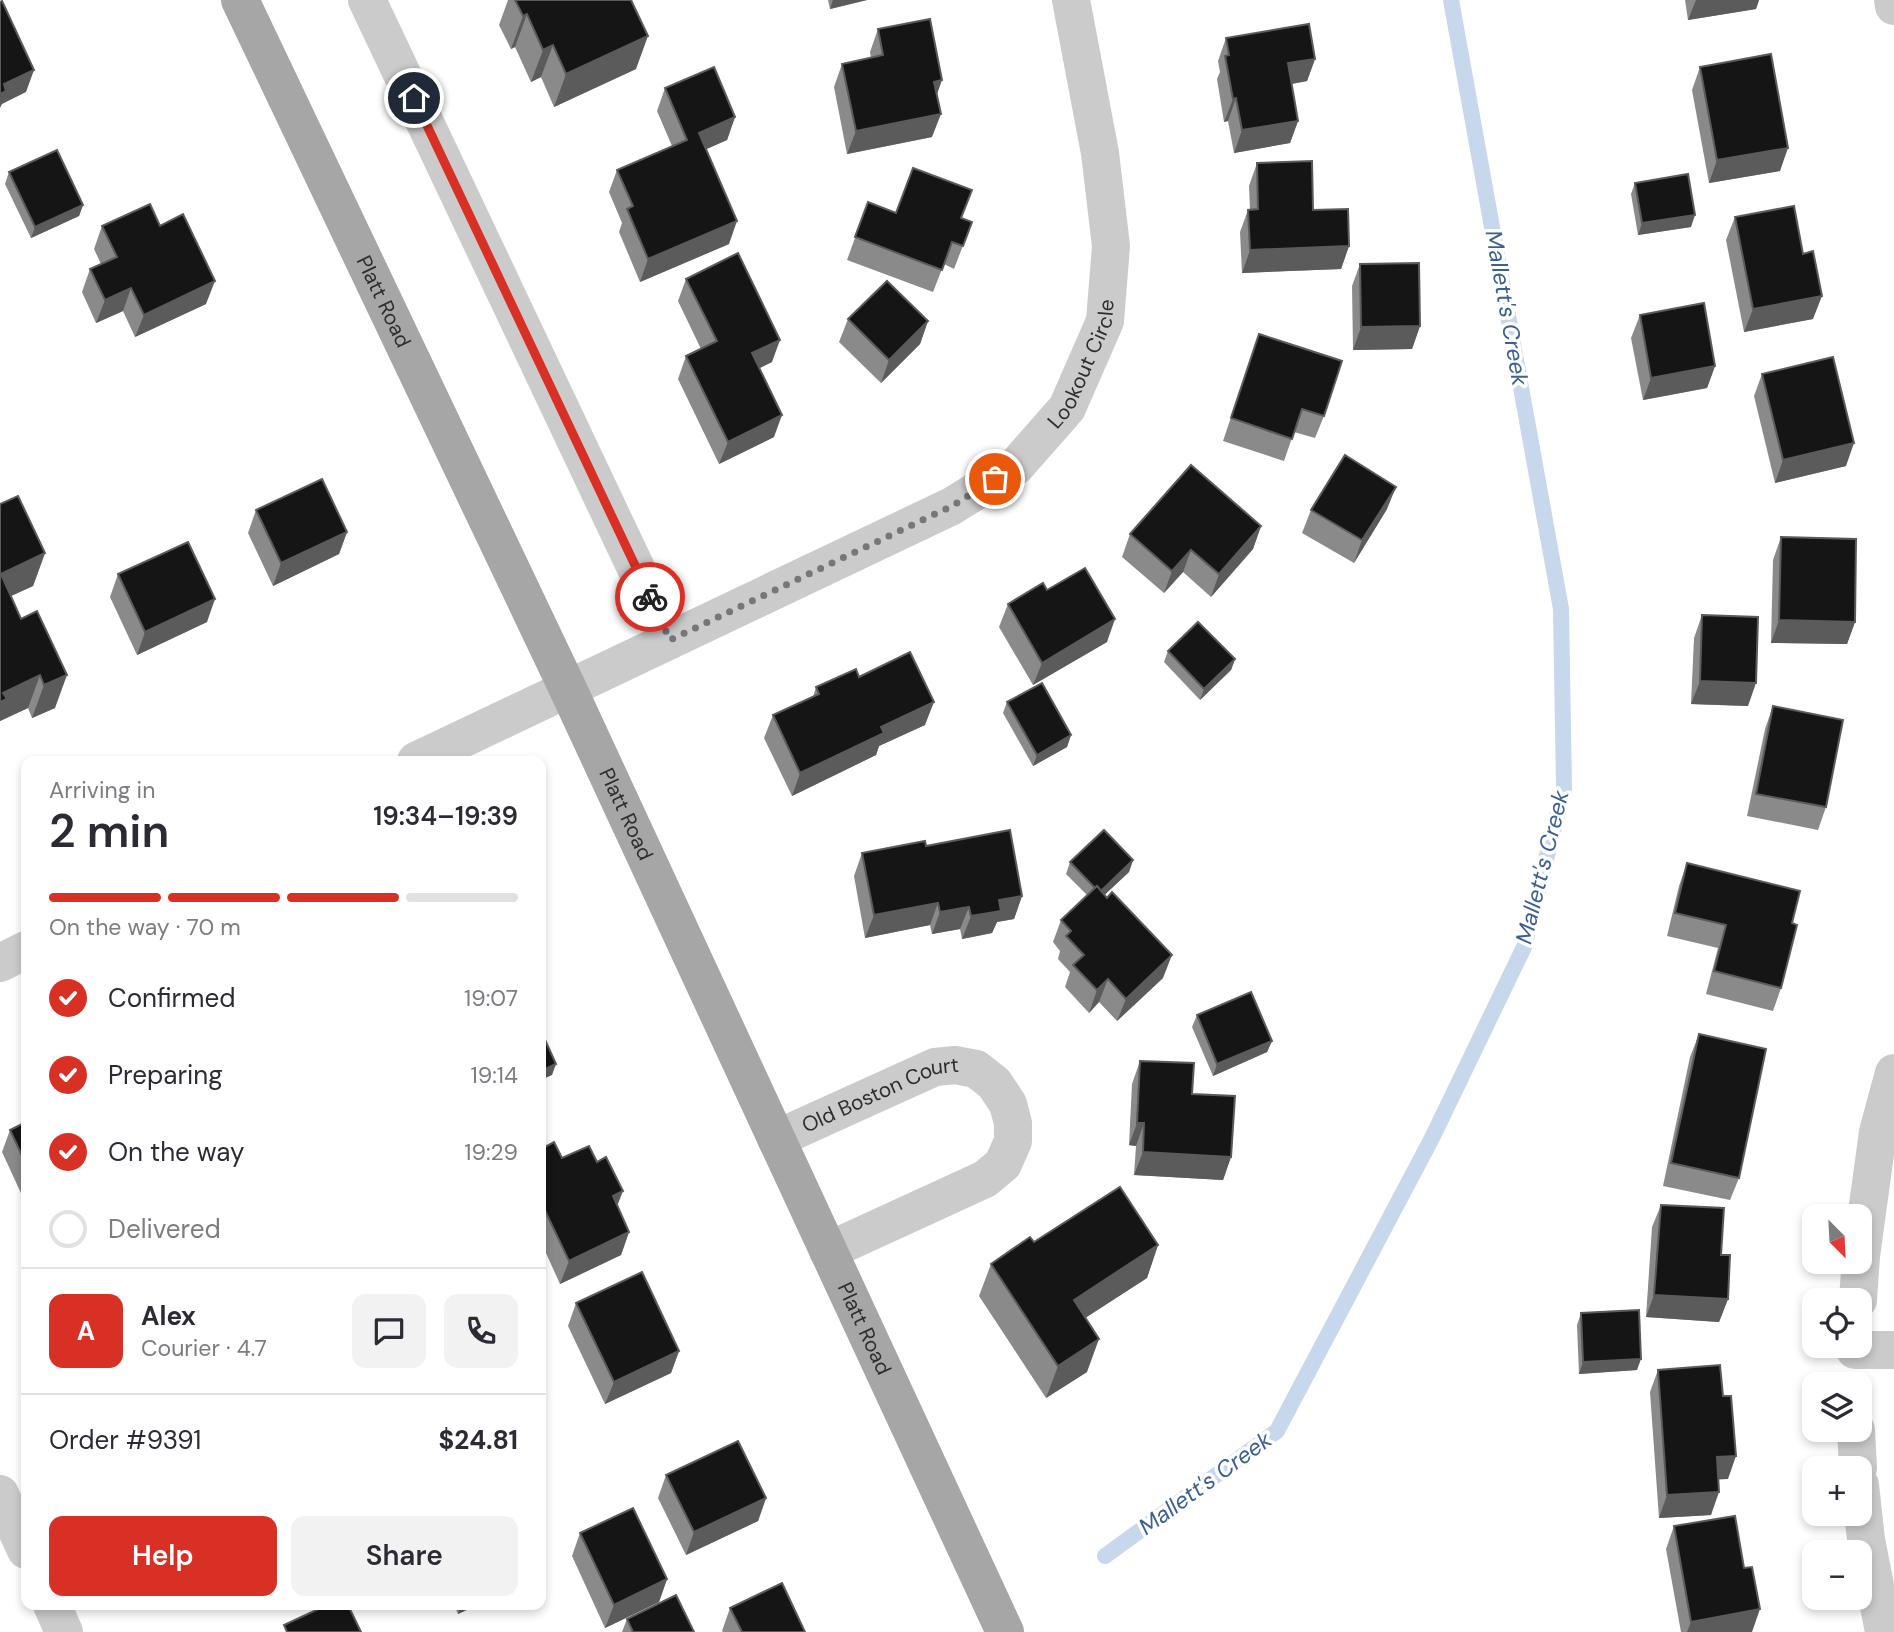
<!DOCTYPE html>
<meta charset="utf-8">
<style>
:root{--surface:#fff;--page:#f2f2f3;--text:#2b2b33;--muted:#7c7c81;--line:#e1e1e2;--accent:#d93025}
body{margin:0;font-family:"DM Sans",sans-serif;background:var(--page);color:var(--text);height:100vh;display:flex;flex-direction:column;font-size:26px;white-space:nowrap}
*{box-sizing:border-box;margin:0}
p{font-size:23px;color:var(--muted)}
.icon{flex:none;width:38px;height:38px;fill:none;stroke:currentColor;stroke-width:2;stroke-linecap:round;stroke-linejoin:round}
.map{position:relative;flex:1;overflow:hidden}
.details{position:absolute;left:21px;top:756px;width:525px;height:854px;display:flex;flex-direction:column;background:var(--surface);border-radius:14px;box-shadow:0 4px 10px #0003}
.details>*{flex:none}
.needle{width:46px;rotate:156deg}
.fabs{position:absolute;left:1802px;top:1204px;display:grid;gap:14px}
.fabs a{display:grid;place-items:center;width:70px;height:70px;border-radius:14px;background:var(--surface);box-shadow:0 4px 10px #0003;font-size:35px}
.pin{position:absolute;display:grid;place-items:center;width:60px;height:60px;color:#fff;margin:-30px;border:4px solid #fff;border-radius:50%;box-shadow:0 2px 7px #0007}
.courier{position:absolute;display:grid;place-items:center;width:70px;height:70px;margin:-35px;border:5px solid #d93025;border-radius:50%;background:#fff;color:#222;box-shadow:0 2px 9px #0007}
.overview em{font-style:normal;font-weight:600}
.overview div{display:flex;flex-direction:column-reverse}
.overview{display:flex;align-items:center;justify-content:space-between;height:119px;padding:0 28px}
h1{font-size:46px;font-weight:600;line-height:52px}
.bar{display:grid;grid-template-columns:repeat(4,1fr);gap:10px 7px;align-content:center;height:84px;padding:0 28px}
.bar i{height:9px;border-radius:5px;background:var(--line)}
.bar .active{background:var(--accent)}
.bar p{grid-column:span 4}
.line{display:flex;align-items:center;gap:18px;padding:0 28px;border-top:2px solid var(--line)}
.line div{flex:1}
.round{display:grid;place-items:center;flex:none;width:74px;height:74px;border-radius:14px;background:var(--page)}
ol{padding:0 28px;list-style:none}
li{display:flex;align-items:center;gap:21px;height:77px}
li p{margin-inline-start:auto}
li .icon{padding:7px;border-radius:50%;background:var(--accent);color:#fff;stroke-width:4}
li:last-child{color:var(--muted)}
li i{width:38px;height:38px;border:4px solid var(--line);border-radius:50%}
.action{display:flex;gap:14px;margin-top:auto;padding:14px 28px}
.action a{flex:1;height:80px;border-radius:14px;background:var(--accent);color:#fff;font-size:28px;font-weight:600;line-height:80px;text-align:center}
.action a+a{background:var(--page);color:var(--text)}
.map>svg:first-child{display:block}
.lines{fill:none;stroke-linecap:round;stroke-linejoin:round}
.stream{stroke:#c7d7ec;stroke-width:16}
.minor{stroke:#cbcbcb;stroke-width:38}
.major{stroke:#a6a6a6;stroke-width:38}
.wall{fill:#8a8a8a}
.shaded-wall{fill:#5b5b5b}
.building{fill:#151515;stroke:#5b5b5b;stroke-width:2}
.done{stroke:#777;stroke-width:7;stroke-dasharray:0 12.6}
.route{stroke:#d93025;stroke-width:9}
.labels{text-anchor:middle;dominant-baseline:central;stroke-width:7;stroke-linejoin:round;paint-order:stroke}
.street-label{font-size:21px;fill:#2e2e2e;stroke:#fff}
.water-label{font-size:23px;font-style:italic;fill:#3b6091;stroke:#fff}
</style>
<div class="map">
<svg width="1894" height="1632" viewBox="0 0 1894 1632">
<rect width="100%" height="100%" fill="#fff"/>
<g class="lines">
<path class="stream" d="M1105 1556 1277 1431 1432 1138 1524 947 1564 788 1561 609 1451 0"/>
<g class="minor">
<path d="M367 0 670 640"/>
<path d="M1893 0 1894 6"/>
<path id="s1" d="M416 761 952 506 1016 466 1067 408 1105 321 1111 246 1100 153 1071 0"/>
<path d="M0 963 26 950"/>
<path id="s2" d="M776 1139 935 1067 955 1065 976 1069 994 1083 1008 1104 1013 1123V1141L1003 1164 985 1179 828 1251"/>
<path d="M1858 1300 1861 1256 1878 1132 1894 1073"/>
<path d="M1855 1350H1894"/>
<path d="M1856 1430 1858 1468"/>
<path d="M1860 1485 1866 1539 1884 1632"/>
<path d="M0 1494 26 1550"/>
<path d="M52 1605 64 1632"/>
</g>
<path class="major" id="s3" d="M240 0 568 689 1005 1632"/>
</g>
<g class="wall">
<path d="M508 0H631L636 69 554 107 541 77 531 82 515 47 511 49 499 25Z"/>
<path d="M828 0H867L830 9Z"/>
<path d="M1685 0H1759L1756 9 1688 20Z"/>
<path d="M878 29 932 137 847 154 834 87 842 64 871 58 870 52Z"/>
<path d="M1226 38 1315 59 1307 81 1292 84 1298 121 1290 143 1234 153 1228 121 1224 122 1217 79 1220 72 1218 61Z"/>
<path d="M1700 67 1780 171 1709 183 1692 90Z"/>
<path d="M665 88 735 117 727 140 706 149 729 244 640 282 619 232 622 223 609 192 617 170 672 146 657 111Z"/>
<path d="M1257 163 1313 210 1349 246 1341 269 1242 273 1240 232 1248 210H1250L1249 186Z"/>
<path d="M9 172 83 205 79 216 31 238 5 184Z"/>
<path d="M1635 183 1691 227 1638 235 1631 194Z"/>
<path d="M868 202 896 213 962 218 972 222 954 269 944 264 933 292 847 260Z"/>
<path d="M1735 217 1803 254 1813 319 1744 332 1726 240Z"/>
<path d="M102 226H160L206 304 135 337 123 311 96 323 82 292 90 269 101 264 94 249Z"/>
<path d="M1360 264 1420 326 1412 349 1353 350 1352 286Z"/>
<path d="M686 279 772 362 759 368 774 437 719 464 678 379 686 356 701 349 678 301Z"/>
<path d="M1640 315 1715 366 1707 388 1643 400 1631 338Z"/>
<path d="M848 319 928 321 920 344 881 383 839 342Z"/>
<path d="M1259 334 1324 416 1315 438 1294 432 1284 461 1223 441Z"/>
<path d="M1762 374 1846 466 1775 483 1754 396Z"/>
<path d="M0 504 45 553 33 586 11 596 55 708 32 718 28 708 0 721Z"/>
<path d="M1387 509 1354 563 1302 533 1311 510Z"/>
<path d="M256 510 347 532 339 554 273 586 248 533Z"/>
<path d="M1261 526 1253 549 1211 597 1183 572 1164 593 1122 557 1130 534Z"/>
<path d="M1781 537 1855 622 1847 644 1771 643 1773 560Z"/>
<path d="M118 574 207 622 137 655 110 597Z"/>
<path d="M1047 590 1107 642 1033 685 999 627 1008 604Z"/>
<path d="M1702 615 1748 706 1691 704 1694 638Z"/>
<path d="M1168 651 1235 659 1231 670 1200 700 1164 662Z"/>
<path d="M859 677 925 725 879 746 876 755 792 796 764 738 773 715 813 697 816 687Z"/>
<path d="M1007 702 1071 735 1067 747 1033 766 1003 713Z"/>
<path d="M1773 706 1826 807 1818 830 1747 816 1765 729Z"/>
<path d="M926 846 1022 896 1014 919 997 922 992 933 962 939 960 929 932 934 930 925 865 938 854 876 862 853Z"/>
<path d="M1133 860 1129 872 1104 895 1163 978 1117 1021 1099 1002 1089 1013 1065 987 1070 972 1058 959 1060 951 1053 942 1061 920 1087 895 1066 874 1070 862Z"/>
<path d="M1687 863 1792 923 1781 988 1773 1011 1706 994 1718 948 1667 936 1679 886Z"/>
<path d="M1197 1015 1272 1041 1267 1052 1213 1076 1192 1027Z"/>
<path d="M1699 1034 1739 1178 1730 1200 1663 1186 1690 1057Z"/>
<path d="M1140 1061 1231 1157 1223 1180 1134 1175 1136 1146 1129 1145 1132 1084Z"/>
<path d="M26 1122V1204L2 1152 10 1130Z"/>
<path d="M541 1149 562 1158 597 1162 629 1232 621 1255 560 1284 541 1242Z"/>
<path d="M1661 1205 1721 1255 1728 1299 1719 1322 1646 1317 1652 1227Z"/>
<path d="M1034 1242 1158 1245 1147 1278 1085 1318 1087 1372 1046 1398 979 1296 991 1264Z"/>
<path d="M576 1303 679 1351 671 1373 605 1404 568 1326Z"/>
<path d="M1581 1313 1637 1370 1579 1374 1577 1325Z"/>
<path d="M1658 1370 1728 1479H1718L1711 1515 1659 1518 1650 1392Z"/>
<path d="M666 1475 766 1498 758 1521 686 1555 658 1498Z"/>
<path d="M1674 1526 1752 1632H1681L1666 1549Z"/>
<path d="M580 1533 667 1579 659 1602 605 1628 572 1556Z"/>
<path d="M454 1605H477L458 1614Z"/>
<path d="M730 1608 805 1632H723L722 1631Z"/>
<path d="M627 1619 694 1632H622Z"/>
</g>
<g class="shaded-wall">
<path d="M833 0H867L830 9Z"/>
<path d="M1696 0H1759L1756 9 1688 20Z"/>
<path d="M527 14 515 47 511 49 523 16Z"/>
<path d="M648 36 636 69 554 107 566 74Z"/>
<path d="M553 45 541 77 531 82 543 50Z"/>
<path d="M1315 59 1307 81 1280 86 1288 63Z"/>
<path d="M34 70 26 92 2 104 0 108V94L4 84Z"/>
<path d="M942 80 934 103V82Z"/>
<path d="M1236 98 1228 121 1224 122 1233 99Z"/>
<path d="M941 114 932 137 847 154 856 131Z"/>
<path d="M735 117 727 140 691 156 699 133Z"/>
<path d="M1298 121 1290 143 1234 153 1242 130Z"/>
<path d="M1788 148 1780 171 1709 183 1717 160Z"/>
<path d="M83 205 79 216 31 238 35 227Z"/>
<path d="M1695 215 1691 227 1638 235 1642 223Z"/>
<path d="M737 221 729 244 640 282 648 259Z"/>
<path d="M1349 246 1341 269 1242 273 1250 250Z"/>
<path d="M215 281 206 304 135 337 144 315Z"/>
<path d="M131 288 123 311 96 323 105 300Z"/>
<path d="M1822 296 1813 319 1744 332 1753 309Z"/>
<path d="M928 321 920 344 881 383 889 360Z"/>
<path d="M1420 326 1412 349 1353 350 1361 327Z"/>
<path d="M780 340 772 362 744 376 752 353Z"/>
<path d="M1715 366 1707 388 1643 400 1651 378Z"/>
<path d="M782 415 774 437 719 464 728 442Z"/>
<path d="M1854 443 1846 466 1775 483 1783 460Z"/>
<path d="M1396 487 1387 509 1354 563 1362 540Z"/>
<path d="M1261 526 1253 549 1211 597 1219 574Z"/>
<path d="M347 532 339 554 273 586 281 563Z"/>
<path d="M1191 550 1183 572 1164 593 1172 571Z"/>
<path d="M45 553 33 586 0 601 1 574Z"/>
<path d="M215 599 207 622 137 655 145 632Z"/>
<path d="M1115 619 1107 642 1033 685 1042 663Z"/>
<path d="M1779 620 1855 622 1847 644 1771 643Z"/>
<path d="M1235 659 1231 670 1200 700 1204 689Z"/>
<path d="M40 675 28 708 0 721V701L3 693Z"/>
<path d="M67 675 55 708 32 718 44 685Z"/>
<path d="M1700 681 1756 683 1748 706 1691 704Z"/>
<path d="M934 702 925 725 879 746 876 755 792 796 800 773 881 727Z"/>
<path d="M1071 735 1067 747 1033 766 1037 755Z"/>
<path d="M1133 860 1129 872 1095 904 1100 892Z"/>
<path d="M1022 896 1014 919 997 922 992 933 962 939 971 916 999 900Z"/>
<path d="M938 903 930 925 865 938 874 915Z"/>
<path d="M969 907 960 929 932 934 940 912Z"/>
<path d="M1172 955 1163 978 1117 1021 1126 999Z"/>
<path d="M1108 979 1099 1002 1089 1013 1097 990Z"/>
<path d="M1272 1041 1267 1052 1213 1076 1217 1064Z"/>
<path d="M556 1064 552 1075 541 1080V1071Z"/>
<path d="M1137 1123H1144L1136 1146 1129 1145Z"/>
<path d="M1143 1152 1231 1157 1223 1180 1134 1175Z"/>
<path d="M623 1191 614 1214 613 1196Z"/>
<path d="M629 1232 621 1255 560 1284 569 1261Z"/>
<path d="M1158 1245 1147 1278 1062 1333 1074 1300Z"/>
<path d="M1654 1295 1728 1299 1719 1322 1646 1317Z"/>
<path d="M1099 1339 1087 1372 1046 1398 1058 1366Z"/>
<path d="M679 1351 671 1373 605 1404 614 1382Z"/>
<path d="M1641 1359 1637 1370 1579 1374 1583 1362Z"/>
<path d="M1736 1456 1728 1479 1708 1480 1717 1457Z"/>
<path d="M1719 1492 1711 1515 1659 1518 1667 1495Z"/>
<path d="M766 1498 758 1521 686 1555 694 1532Z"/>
<path d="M667 1579 659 1602 605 1628 614 1605Z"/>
<path d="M461 1605H477L458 1614Z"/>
<path d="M1760 1609 1752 1632H1687L1691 1622Z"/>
</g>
<g class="building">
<path d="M515 0H631L648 36 566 74 553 45 543 50 527 14 523 16Z"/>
<path d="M2 1 34 70 4 84 6 91 0 94V2Z"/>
<path d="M930 19 942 80 934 82 941 114 856 131 842 64 883 55 878 29Z"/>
<path d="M1309 24 1315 59 1288 63 1298 121 1242 130 1236 98 1233 99 1225 56 1229 55 1226 38Z"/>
<path d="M1771 54 1788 148 1717 160 1700 67Z"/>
<path d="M714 67 735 117 699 133 737 221 648 259 627 209 633 206 617 170 687 140 665 88Z"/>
<path d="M57 150 83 205 35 227 9 172Z"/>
<path d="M1312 161 1313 210 1348 209 1349 246 1250 250 1248 210 1258 209 1257 163Z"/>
<path d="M913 168 972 190 961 218 972 222 963 246 952 242 942 270 855 237 868 202 896 213Z"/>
<path d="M1688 174 1695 215 1642 223 1635 183Z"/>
<path d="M150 204 160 226 183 214 215 281 144 315 131 288 105 300 90 269 117 257 102 226Z"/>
<path d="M1794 206 1803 254 1813 251 1822 296 1753 309 1735 217Z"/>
<path d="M738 253 780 340 752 353 782 415 728 442 686 356 717 341 686 279Z"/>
<path d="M1419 263 1420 326 1361 327 1360 264Z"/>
<path d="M887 281 928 321 889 360 848 319Z"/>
<path d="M1704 303 1715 366 1651 378 1640 315Z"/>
<path d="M1259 334 1342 361 1324 416 1302 409 1292 439 1231 418Z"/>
<path d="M1833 357 1854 443 1783 460 1762 374Z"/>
<path d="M1345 455 1396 487 1362 540 1311 510Z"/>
<path d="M1191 465 1261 526 1219 574 1191 550 1172 571 1130 534Z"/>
<path d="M322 479 347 532 281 563 256 510Z"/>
<path d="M18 496 45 553 1 574 21 619 37 611 67 675 44 685 40 675 3 693 7 699 0 702V504Z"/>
<path d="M1781 537 1856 539 1855 622 1779 620Z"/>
<path d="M188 542 215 599 145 632 118 574Z"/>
<path d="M1085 568 1115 619 1042 663 1008 604 1043 583 1047 590Z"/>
<path d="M1702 615 1758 617 1756 683 1700 681Z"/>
<path d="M1198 622 1235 659 1204 689 1168 651Z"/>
<path d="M910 652 934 702 881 727 884 733 800 773 773 715 819 694 816 687 856 669 859 677Z"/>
<path d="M1042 683 1071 735 1037 755 1007 702Z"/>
<path d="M1773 706 1843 720 1826 807 1756 794Z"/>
<path d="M1010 830 1022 896 999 900 1001 911 971 916 969 907 940 912 938 903 874 915 862 853 925 841 926 846Z"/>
<path d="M1104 830 1133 860 1101 891 1097 886 1095 888 1070 862Z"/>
<path d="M1687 863 1800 891 1792 923 1797 925 1781 988 1714 971 1726 925 1675 913Z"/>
<path d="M1097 886 1107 898 1112 892 1172 955 1126 999 1108 979 1097 990 1073 965 1084 955 1066 936 1071 931 1061 920Z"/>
<path d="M1251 992 1272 1041 1217 1064 1197 1015Z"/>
<path d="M541 1031 556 1064 541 1071Z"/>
<path d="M1699 1034 1766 1049 1739 1178 1671 1163Z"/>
<path d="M1140 1061 1194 1063 1192 1094 1235 1096 1231 1157 1143 1152 1144 1123H1137Z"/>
<path d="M26 1122V1164L10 1130Z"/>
<path d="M554 1142 562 1158 589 1146 597 1162 606 1157 623 1191 613 1196 629 1232 569 1261 541 1202V1149Z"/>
<path d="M1120 1187 1158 1245 1074 1300 1099 1339 1058 1366 991 1264 1030 1237 1034 1242Z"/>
<path d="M1661 1205 1724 1208 1721 1255H1730L1728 1299 1654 1295Z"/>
<path d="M642 1272 679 1351 614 1382 576 1303Z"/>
<path d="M1639 1310 1641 1359 1583 1362 1581 1313Z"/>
<path d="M1720 1365 1723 1396H1731L1736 1456 1717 1457 1719 1492 1667 1495 1658 1370Z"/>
<path d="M738 1441 766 1498 694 1532 666 1475Z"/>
<path d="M633 1508 667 1579 614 1605 580 1533Z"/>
<path d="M1735 1516 1744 1568 1752 1567 1760 1609 1691 1622 1674 1526Z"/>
<path d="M782 1583 805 1632H742L730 1608Z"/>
<path d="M676 1595 694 1632H633L627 1619Z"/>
<path d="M327 1605H348L361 1632H287L284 1625Z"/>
</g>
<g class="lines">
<path class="done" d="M650 597 670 640 952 506 995 479"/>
<path class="route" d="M414 98 650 597"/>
</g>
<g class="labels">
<g class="street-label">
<text stroke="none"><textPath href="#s3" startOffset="334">Platt Road</textPath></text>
<text stroke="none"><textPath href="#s1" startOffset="793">Lookout Circle</textPath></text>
<text stroke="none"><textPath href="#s3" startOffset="901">Platt Road</textPath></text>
<text stroke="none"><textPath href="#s2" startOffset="114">Old Boston Court</textPath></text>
<text stroke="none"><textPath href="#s3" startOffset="1468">Platt Road</textPath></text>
</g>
<g class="water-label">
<text transform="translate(1507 308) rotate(80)">Mallett's Creek</text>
<text transform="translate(1542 867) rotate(-76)">Mallett's Creek</text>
<text transform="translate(1205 1483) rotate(-36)">Mallett's Creek</text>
</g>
</g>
</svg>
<div class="fabs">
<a><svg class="needle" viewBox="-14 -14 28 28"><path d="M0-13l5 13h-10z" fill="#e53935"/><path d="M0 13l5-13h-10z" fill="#7c7c81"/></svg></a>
<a><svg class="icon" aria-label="locate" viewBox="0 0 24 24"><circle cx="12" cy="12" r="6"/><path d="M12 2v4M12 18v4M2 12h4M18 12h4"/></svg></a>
<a><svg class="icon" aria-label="layers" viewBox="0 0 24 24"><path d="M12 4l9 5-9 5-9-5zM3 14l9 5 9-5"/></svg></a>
<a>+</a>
<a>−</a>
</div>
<div class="pin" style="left:995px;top:479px;background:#ea580c"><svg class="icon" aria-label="bag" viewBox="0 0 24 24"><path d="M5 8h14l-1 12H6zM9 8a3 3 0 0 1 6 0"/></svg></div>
<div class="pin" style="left:414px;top:98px;background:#1f2937"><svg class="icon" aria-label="home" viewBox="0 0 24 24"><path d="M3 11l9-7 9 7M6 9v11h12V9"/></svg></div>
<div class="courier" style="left:650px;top:597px"><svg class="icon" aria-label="bike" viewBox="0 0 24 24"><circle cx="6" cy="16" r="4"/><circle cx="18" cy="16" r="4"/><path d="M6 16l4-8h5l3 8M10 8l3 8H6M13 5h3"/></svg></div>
<section class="details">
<div class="overview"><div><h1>2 min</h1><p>Arriving in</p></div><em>19:34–19:39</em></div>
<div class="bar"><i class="active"></i><i class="active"></i><i class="active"></i><i></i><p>On the way · 70 m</p></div>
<ol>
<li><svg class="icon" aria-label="check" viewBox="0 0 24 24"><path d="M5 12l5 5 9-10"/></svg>Confirmed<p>19:07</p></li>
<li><svg class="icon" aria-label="check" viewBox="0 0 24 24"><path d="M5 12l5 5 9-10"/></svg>Preparing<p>19:14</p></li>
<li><svg class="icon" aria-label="check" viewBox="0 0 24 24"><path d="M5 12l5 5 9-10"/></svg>On the way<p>19:29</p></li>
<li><i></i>Delivered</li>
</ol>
<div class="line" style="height:126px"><b class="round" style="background:var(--accent);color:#fff">A</b><div><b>Alex</b><p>Courier · 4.7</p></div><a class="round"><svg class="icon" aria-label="chat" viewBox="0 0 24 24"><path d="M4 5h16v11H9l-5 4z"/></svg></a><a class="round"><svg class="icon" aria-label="phone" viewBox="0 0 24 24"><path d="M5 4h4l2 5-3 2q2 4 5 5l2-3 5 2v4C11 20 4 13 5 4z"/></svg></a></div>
<div class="line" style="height:91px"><div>Order #9391</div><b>$24.81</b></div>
<div class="action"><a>Help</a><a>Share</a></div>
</section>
</div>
